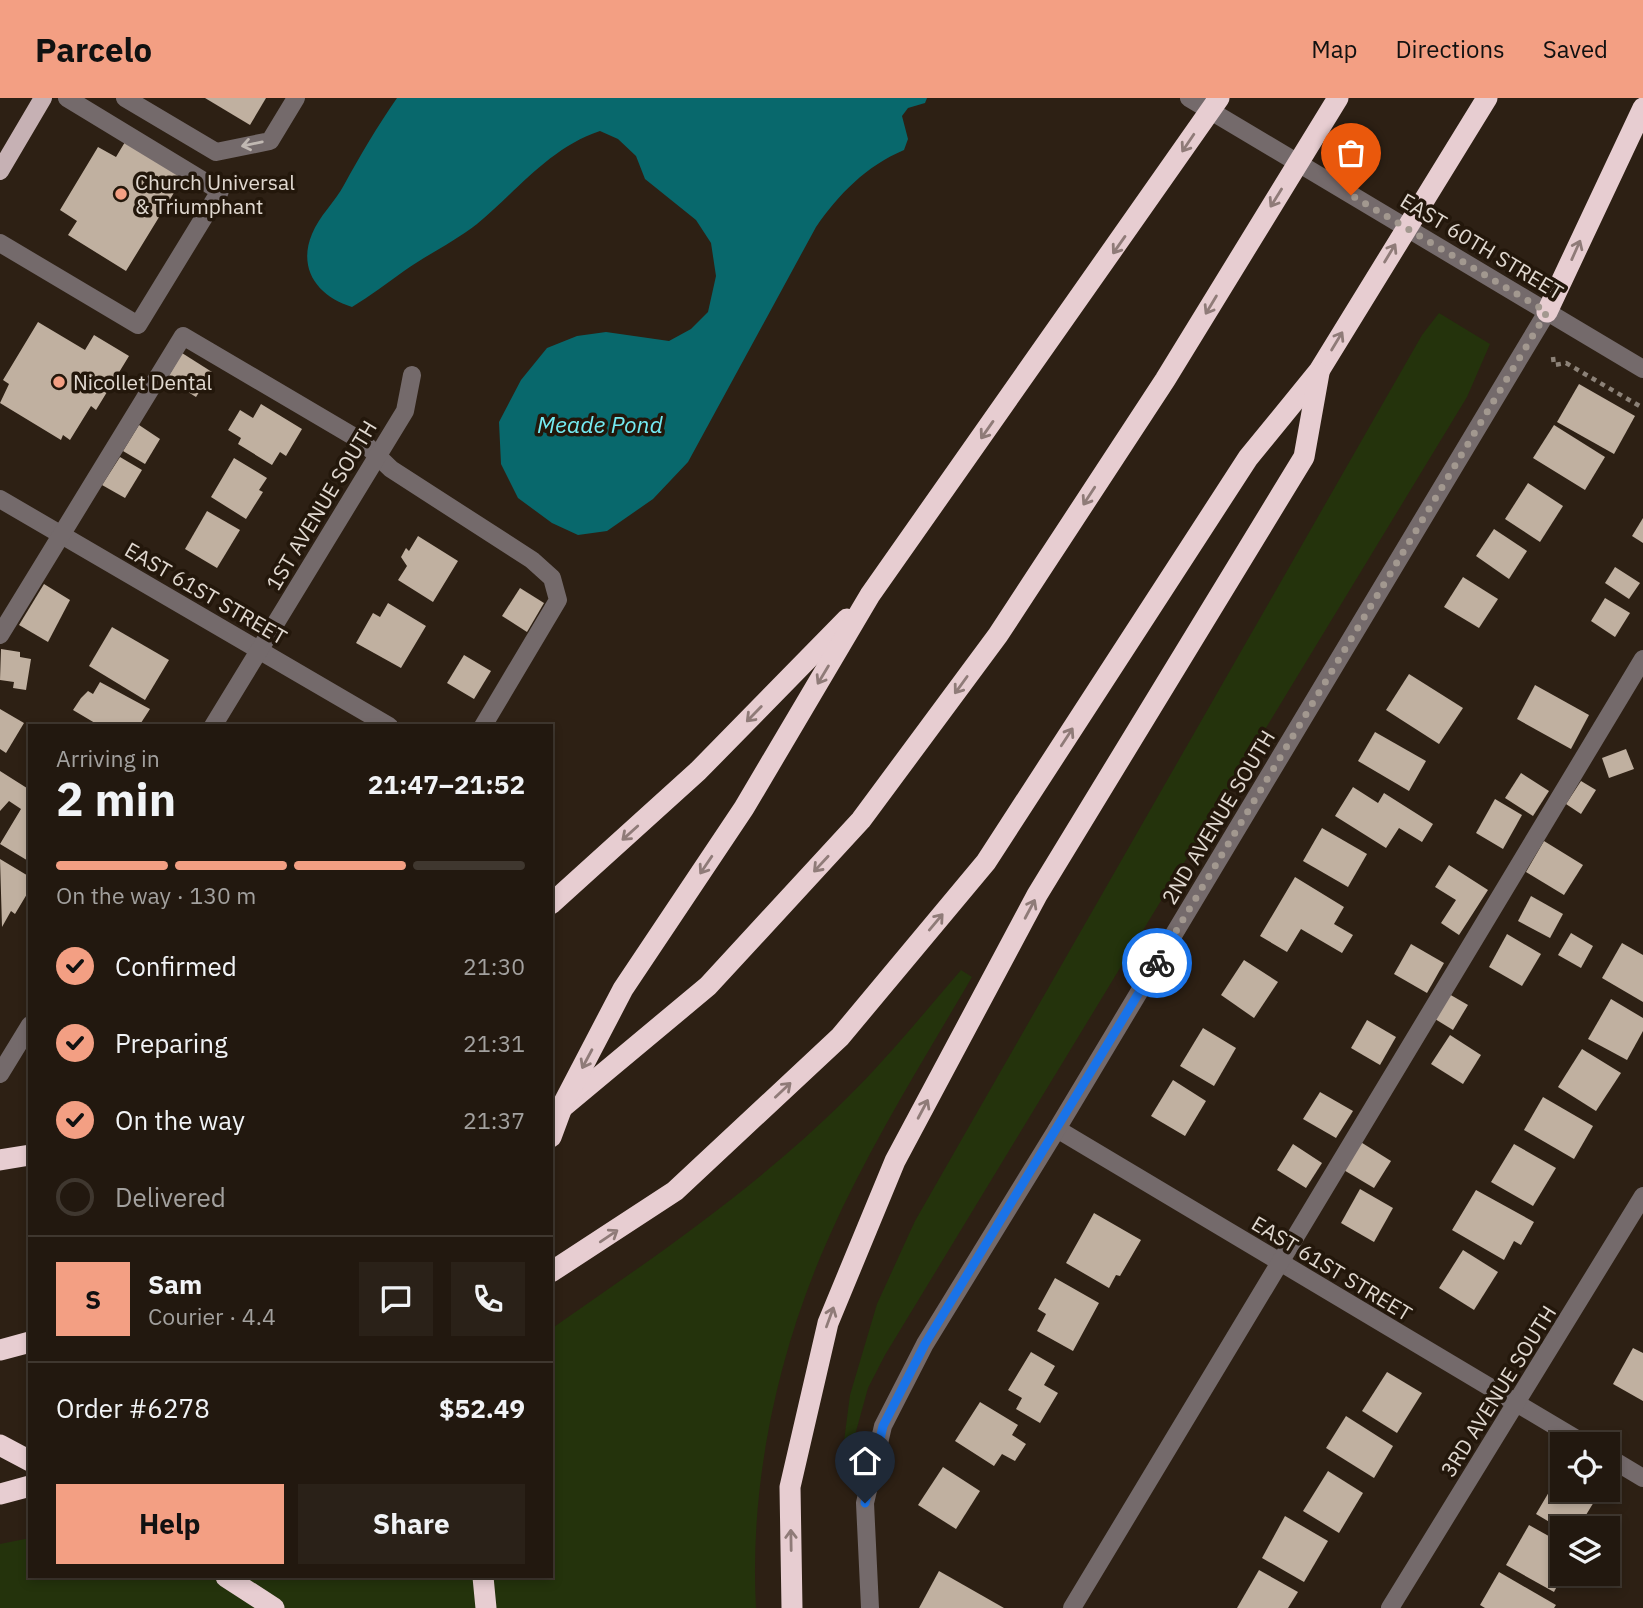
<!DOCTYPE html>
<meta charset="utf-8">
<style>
:root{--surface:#22180f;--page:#2a2118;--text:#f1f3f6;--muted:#a2a09e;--line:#3f372f;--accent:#f39f83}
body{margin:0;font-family:"IBM Plex Sans",sans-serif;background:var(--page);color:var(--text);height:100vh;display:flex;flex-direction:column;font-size:26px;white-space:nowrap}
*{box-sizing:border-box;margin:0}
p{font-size:23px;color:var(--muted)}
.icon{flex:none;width:38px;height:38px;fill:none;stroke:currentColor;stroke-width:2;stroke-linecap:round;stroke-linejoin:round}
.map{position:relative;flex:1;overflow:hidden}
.panel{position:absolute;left:28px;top:626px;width:525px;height:854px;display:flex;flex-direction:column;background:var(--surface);border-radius:0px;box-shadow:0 4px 10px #0003,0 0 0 2px var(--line)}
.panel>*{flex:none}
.fabs{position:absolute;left:1550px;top:1334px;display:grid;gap:14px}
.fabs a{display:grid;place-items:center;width:70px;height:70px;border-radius:0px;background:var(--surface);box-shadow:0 4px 10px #0003,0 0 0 2px var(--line);font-size:35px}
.pin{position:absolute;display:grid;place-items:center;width:60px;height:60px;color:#fff;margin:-72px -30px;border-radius:50% 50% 50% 0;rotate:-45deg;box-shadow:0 0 7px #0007}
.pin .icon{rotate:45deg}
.courier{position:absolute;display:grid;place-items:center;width:70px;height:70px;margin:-35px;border:5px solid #1a73e8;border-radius:50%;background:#fff;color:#222;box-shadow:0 2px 9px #0007}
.headline em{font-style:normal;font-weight:800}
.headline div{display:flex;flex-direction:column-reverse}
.headline{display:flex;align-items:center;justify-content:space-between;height:119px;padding:0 28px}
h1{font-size:46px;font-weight:800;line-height:52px}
.bar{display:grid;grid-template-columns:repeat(4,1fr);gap:10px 7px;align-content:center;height:84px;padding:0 28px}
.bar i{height:9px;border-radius:5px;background:var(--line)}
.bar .active{background:var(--accent)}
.bar p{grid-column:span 4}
.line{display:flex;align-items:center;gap:18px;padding:0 28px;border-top:2px solid var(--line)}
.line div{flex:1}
.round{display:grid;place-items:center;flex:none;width:74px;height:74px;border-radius:0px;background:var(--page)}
ol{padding:0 28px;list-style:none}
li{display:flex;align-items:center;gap:21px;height:77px}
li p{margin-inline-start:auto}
li .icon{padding:7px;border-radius:50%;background:var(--accent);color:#111;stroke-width:4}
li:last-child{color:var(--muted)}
li i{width:38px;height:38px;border:4px solid var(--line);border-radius:50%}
.cta{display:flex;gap:14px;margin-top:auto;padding:14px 28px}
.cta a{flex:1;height:80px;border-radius:0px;background:var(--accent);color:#111;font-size:28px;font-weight:800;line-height:80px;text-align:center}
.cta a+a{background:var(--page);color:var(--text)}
header{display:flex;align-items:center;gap:42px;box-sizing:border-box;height:98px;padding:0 35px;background:var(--accent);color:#111}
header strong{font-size:33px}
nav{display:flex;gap:38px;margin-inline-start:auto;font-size:24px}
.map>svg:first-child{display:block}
.green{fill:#24330c}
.water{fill:#08686c}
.building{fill:#c0b0a0}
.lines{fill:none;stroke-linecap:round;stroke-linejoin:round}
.path{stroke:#8c8278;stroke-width:4.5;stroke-dasharray:5 5;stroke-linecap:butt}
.minor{stroke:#746a6b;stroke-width:18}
.major{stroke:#c6b1b4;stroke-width:18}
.highway{stroke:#e7cdd1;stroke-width:21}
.oneway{stroke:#8f7b78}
.oneway2{stroke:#c0b8b2}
.done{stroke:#a2988f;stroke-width:7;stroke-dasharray:0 12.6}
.route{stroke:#1a73e8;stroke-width:9}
.poi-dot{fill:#f39f83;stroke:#23170b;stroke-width:2.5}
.labels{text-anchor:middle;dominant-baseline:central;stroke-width:7;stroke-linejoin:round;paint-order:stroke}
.poi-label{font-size:21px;fill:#e1d9d1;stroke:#23170b;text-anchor:start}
.street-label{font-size:21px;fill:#e1d9d1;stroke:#23170b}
.water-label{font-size:23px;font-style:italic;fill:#74ebf2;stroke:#23170b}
</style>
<header>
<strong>Parcelo</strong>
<nav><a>Map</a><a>Directions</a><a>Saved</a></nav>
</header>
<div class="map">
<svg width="1643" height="1510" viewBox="0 0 1643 1510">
<rect width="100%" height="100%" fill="#2d2014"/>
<g class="green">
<path d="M1439 215 1490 246 1467 299 885 1257 868 1290 852 1348 840 1374 850 1297 877 1206 915 1123 1422 237Z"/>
<path d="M961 872 972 879C923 963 869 1049 829 1139 778 1253 749 1385 756 1510H0V1446L30 1440V1479H551V1231C653 1160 756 1090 844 1003 886 962 923 916 961 872Z"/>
</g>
<path class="water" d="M397 0H927L925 5 908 10 902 18 908 41 904 52C866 68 839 96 816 129L688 364 653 401 607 433 578 437 552 425 518 400 501 366 499 324 521 282 547 250 577 238 606 234 669 243 691 231 708 214 716 178 711 145 696 122 645 81 636 58 618 41 600 33C549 50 517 93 477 126 454 144 428 156 404 173 387 185 370 198 352 209 319 199 297 172 312 136 319 118 335 104 344 87 361 56 377 29 397 0Z"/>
<g class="building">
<path d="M205 0H266L250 27Z"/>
<path d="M125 44 183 80 126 173 68 137 77 123 60 112 98 49 116 59Z"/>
<path d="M38 224 85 252 94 237 129 258 96 312 91 308 70 342 63 337 61 342 0 305 9 286 3 282Z"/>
<path d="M182 255 212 274 196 299 167 281Z"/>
<path d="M1579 286 1635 318 1614 356 1557 324Z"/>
<path d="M261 306 302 331 286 358 280 354 272 367 238 346 241 340 228 332 240 312 253 320Z"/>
<path d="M139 327 160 341 145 366 123 353Z"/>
<path d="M1554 327 1605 359 1585 392 1533 360Z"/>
<path d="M120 359 142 372 125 400 102 387Z"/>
<path d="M234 360 267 380 259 392 263 394 246 421 211 399Z"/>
<path d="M1528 385 1563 408 1540 444 1505 421Z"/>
<path d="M207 413 240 432 217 470 185 451Z"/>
<path d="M1643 420V445L1632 438Z"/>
<path d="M1494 431 1527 453 1509 481 1476 458Z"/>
<path d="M418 438 458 463 433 504 398 482 407 468 401 459 406 450 409 453Z"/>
<path d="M1615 469 1640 485 1629 501 1605 485Z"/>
<path d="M1463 479 1498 501 1479 530 1444 509Z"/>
<path d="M44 486 70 502 48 544 19 527Z"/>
<path d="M520 490 544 505 527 534 502 518Z"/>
<path d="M1605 500 1630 515 1615 539 1591 523Z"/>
<path d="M388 505 426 528 401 570 356 545 373 515 380 519Z"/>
<path d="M112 529 169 562 145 602 89 568Z"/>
<path d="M1 551 20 554V559L31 561 26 592 13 590 14 584 0 582Z"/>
<path d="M464 557 491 573 474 601 447 585Z"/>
<path d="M1409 576 1463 610 1439 646 1386 612Z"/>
<path d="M100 584 150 611 139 628H100L73 612 81 600 88 593 93 596Z"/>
<path d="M1535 587 1589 617 1571 651 1517 621Z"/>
<path d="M0 611 24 625 6 655 0 651Z"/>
<path d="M1375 634 1426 663 1409 693 1358 663Z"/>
<path d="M1626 651 1634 671 1609 680 1602 660Z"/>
<path d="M0 673 30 692V764L0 746 21 711 9 703 0 713Z"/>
<path d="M1521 675 1549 693 1533 718 1505 700Z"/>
<path d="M1581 683 1596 692 1581 716 1566 706Z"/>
<path d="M1353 689 1378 705 1384 695 1433 726 1422 744 1399 730 1386 750 1335 718Z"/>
<path d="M1495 701 1522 717 1503 751 1476 735Z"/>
<path d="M1322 730 1367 756 1348 789 1303 763Z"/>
<path d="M1544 743 1583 767 1564 797 1526 774Z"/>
<path d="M0 761 30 779V791L15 816 11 813 2 829Z"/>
<path d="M1449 767 1488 792 1459 837 1441 825 1456 802 1435 789Z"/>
<path d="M1295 779 1344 809 1334 826 1353 837 1342 855 1301 831 1287 854 1260 838Z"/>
<path d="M1531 798 1563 816 1550 840 1518 823Z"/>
<path d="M1571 835 1593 848 1581 870 1558 857Z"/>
<path d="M1507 836 1541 856 1522 888 1489 869Z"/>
<path d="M1622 845 1643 857V904L1602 880Z"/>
<path d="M1411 846 1444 865 1427 895 1394 876Z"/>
<path d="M1244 862 1278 884 1254 920 1221 897Z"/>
<path d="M1449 896 1468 907 1453 932 1435 921Z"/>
<path d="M1611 901 1643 920V933L1627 962 1588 941Z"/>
<path d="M1367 922 1396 939 1380 967 1351 950Z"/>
<path d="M1203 930 1236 950 1214 988 1180 968Z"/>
<path d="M1450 937 1481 957 1463 986 1431 966Z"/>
<path d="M1582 951 1621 975 1596 1013 1558 989Z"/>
<path d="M1173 982 1206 1003 1185 1038 1151 1018Z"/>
<path d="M1320 994 1353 1013 1336 1040 1303 1021Z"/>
<path d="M1543 999 1593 1028 1574 1061 1524 1032Z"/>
<path d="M1359 1043 1391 1063 1374 1090 1342 1071Z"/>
<path d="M1293 1046 1322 1065 1306 1090 1277 1072Z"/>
<path d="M1514 1046 1556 1070 1533 1108 1491 1084Z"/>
<path d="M1360 1091 1393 1110 1374 1144 1341 1125Z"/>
<path d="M1476 1092 1534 1124 1521 1147 1514 1143 1504 1162 1452 1132Z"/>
<path d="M1094 1115 1141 1142 1120 1178 1116 1177 1109 1190 1066 1165Z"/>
<path d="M1463 1152 1498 1174 1474 1212 1439 1190Z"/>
<path d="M1055 1180 1099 1205 1073 1253 1037 1233 1046 1216 1038 1211Z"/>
<path d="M1633 1250 1643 1255V1303L1613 1286Z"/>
<path d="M1031 1254 1055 1268 1044 1287 1058 1295 1040 1325 1016 1311 1022 1300 1008 1292Z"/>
<path d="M1387 1274 1422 1295 1397 1335 1362 1313Z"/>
<path d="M980 1304 1018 1327 1012 1337 1026 1346 1015 1363 1002 1356 994 1368 955 1343Z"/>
<path d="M1346 1318 1393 1348 1374 1380 1326 1350Z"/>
<path d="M943 1369 980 1393 956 1431 918 1407Z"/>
<path d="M1328 1373 1363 1395 1339 1435 1303 1413Z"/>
<path d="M1559 1377 1563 1379V1391H1583L1597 1399 1578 1430 1563 1432 1536 1416Z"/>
<path d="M1285 1418 1328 1443 1304 1484 1262 1460Z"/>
<path d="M1529 1427 1563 1446 1564 1475 1554 1494 1506 1467Z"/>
<path d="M1259 1472 1298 1494 1288 1510H1237Z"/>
<path d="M939 1473 1004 1510H919Z"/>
<path d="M1499 1474 1556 1507 1554 1510H1485L1480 1507Z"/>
</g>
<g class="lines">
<path class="path" d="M1553 259 1554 267 1566 265 1643 310"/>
<g class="minor">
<path d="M125 0 216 54 270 43 296 0"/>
<path d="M1189 0 1643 271"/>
<path d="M0 145 138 227 220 93 67 0"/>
<path d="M0 401 389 628"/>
<path d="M0 537 183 238 363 344 391 371 532 462 552 480 558 502 483 628"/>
<path d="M213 628 405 313 412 277"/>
<path d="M0 976 30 927"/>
<path d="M1057 1031 1585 1346"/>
<path d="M1608 1359 1643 1380"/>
<path d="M870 1510 865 1405 883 1328 925 1246 1057 1031 1547 214"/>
<path d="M1072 1510 1643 561"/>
<path d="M1390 1510 1643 1098"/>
</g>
<path class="major" d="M0 73 43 0"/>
<g class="highway">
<path d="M1547 214 1643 10"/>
<path d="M551 806 698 673 847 521"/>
<path d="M551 1019 708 888 861 722 998 537 1165 282 1338 0"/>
<path d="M551 1039 564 1004 623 891 744 710 870 497 1219 0"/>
<path d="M0 1062 30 1057"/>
<path d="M551 1174 675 1093 840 939 986 764 1248 360 1319 273 1487 0"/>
<path d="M0 1252 30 1244"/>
<path d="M0 1347 30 1363"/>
<path d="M0 1396 30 1388"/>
<path d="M226 1479 274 1510"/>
<path d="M483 1479 486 1510"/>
<path d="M792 1510 790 1389 828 1225 895 1063 1037 797 1304 359 1319 275"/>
</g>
</g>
<defs><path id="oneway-shaft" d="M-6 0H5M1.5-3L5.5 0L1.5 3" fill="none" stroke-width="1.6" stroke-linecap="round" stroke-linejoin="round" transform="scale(1.75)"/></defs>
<g class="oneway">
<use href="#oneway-shaft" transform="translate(1188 45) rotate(124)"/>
<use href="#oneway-shaft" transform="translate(1276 100) rotate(122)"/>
<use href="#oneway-shaft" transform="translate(1119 147) rotate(125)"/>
<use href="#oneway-shaft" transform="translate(1576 152) rotate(-66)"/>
<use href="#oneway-shaft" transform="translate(1390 155) rotate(-59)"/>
<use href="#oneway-shaft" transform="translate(1211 207) rotate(121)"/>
<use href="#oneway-shaft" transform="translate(1337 243) rotate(-59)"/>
<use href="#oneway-shaft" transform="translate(987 332) rotate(125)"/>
<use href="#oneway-shaft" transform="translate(1089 398) rotate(123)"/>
<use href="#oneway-shaft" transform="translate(823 577) rotate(121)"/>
<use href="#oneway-shaft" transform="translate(961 587) rotate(126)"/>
<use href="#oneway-shaft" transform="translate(754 616) rotate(134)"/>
<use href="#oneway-shaft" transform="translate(1067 639) rotate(-57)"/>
<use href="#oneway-shaft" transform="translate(630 735) rotate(138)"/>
<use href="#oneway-shaft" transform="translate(821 766) rotate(133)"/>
<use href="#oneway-shaft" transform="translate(706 767) rotate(124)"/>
<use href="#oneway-shaft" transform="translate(1030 811) rotate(-62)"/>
<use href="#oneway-shaft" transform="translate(936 824) rotate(-50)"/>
<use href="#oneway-shaft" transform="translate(587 961) rotate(118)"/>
<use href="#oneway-shaft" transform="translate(783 992) rotate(-43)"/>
<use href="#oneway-shaft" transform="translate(923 1011) rotate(-62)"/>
<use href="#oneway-shaft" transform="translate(609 1138) rotate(-34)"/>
<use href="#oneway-shaft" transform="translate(830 1219) rotate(-70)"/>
<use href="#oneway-shaft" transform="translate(791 1442) rotate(-91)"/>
</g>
<use class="oneway2" href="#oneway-shaft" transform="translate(252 46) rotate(168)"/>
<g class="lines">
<path class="done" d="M1157 865 1547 214 1351 97"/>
<path class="route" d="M865 1405 883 1328 925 1246 1157 865"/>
</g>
<g class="poi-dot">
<circle cx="121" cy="96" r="7"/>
<circle cx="59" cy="284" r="7"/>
</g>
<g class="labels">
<g class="poi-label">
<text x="135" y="84">Church Universal<tspan x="135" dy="24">&amp; Triumphant</tspan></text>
<text x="73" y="284">Nicollet Dental</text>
</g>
<g class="street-label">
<text transform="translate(1482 148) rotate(31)">EAST 60TH STREET</text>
<text transform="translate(321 407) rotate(-59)">1ST AVENUE SOUTH</text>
<text transform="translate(206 495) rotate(30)">EAST 61ST STREET</text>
<text transform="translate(1218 719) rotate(-59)">2ND AVENUE SOUTH</text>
<text transform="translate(1332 1170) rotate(31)">EAST 61ST STREET</text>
<text transform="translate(1498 1293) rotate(-58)">3RD AVENUE SOUTH</text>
</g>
<g class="water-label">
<text x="600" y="326">Meade Pond</text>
</g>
</g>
</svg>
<div class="fabs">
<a><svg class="icon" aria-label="locate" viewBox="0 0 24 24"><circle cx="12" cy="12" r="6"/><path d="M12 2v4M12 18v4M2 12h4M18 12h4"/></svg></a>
<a><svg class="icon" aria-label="layers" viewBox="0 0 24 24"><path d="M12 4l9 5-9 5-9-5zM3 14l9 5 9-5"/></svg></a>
</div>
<div class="pin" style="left:1351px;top:97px;background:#ea580c"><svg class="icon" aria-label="bag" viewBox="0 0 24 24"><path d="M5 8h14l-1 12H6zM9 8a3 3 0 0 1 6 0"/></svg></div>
<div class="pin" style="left:865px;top:1405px;background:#1f2937"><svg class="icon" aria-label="home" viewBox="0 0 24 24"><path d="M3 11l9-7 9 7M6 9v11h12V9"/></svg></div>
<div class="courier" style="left:1157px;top:865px"><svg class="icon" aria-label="bike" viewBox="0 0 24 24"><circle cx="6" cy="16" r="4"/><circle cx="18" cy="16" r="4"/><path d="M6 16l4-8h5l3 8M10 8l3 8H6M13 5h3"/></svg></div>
<section class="panel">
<div class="headline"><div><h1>2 min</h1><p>Arriving in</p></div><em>21:47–21:52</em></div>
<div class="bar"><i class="active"></i><i class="active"></i><i class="active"></i><i></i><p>On the way · 130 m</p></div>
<ol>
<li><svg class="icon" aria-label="check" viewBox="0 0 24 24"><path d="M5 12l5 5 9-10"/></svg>Confirmed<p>21:30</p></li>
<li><svg class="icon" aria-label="check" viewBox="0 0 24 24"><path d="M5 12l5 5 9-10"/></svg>Preparing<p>21:31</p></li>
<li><svg class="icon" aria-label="check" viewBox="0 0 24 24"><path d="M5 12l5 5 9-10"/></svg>On the way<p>21:37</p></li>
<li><i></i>Delivered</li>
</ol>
<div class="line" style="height:126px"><b class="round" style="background:var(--accent);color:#111">S</b><div><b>Sam</b><p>Courier · 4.4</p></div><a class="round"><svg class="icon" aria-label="chat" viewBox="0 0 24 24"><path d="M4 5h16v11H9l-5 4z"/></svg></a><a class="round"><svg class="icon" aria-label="phone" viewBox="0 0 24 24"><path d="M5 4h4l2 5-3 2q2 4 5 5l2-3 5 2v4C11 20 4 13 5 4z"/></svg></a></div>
<div class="line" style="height:91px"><div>Order #6278</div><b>$52.49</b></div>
<div class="cta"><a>Help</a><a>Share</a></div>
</section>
</div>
